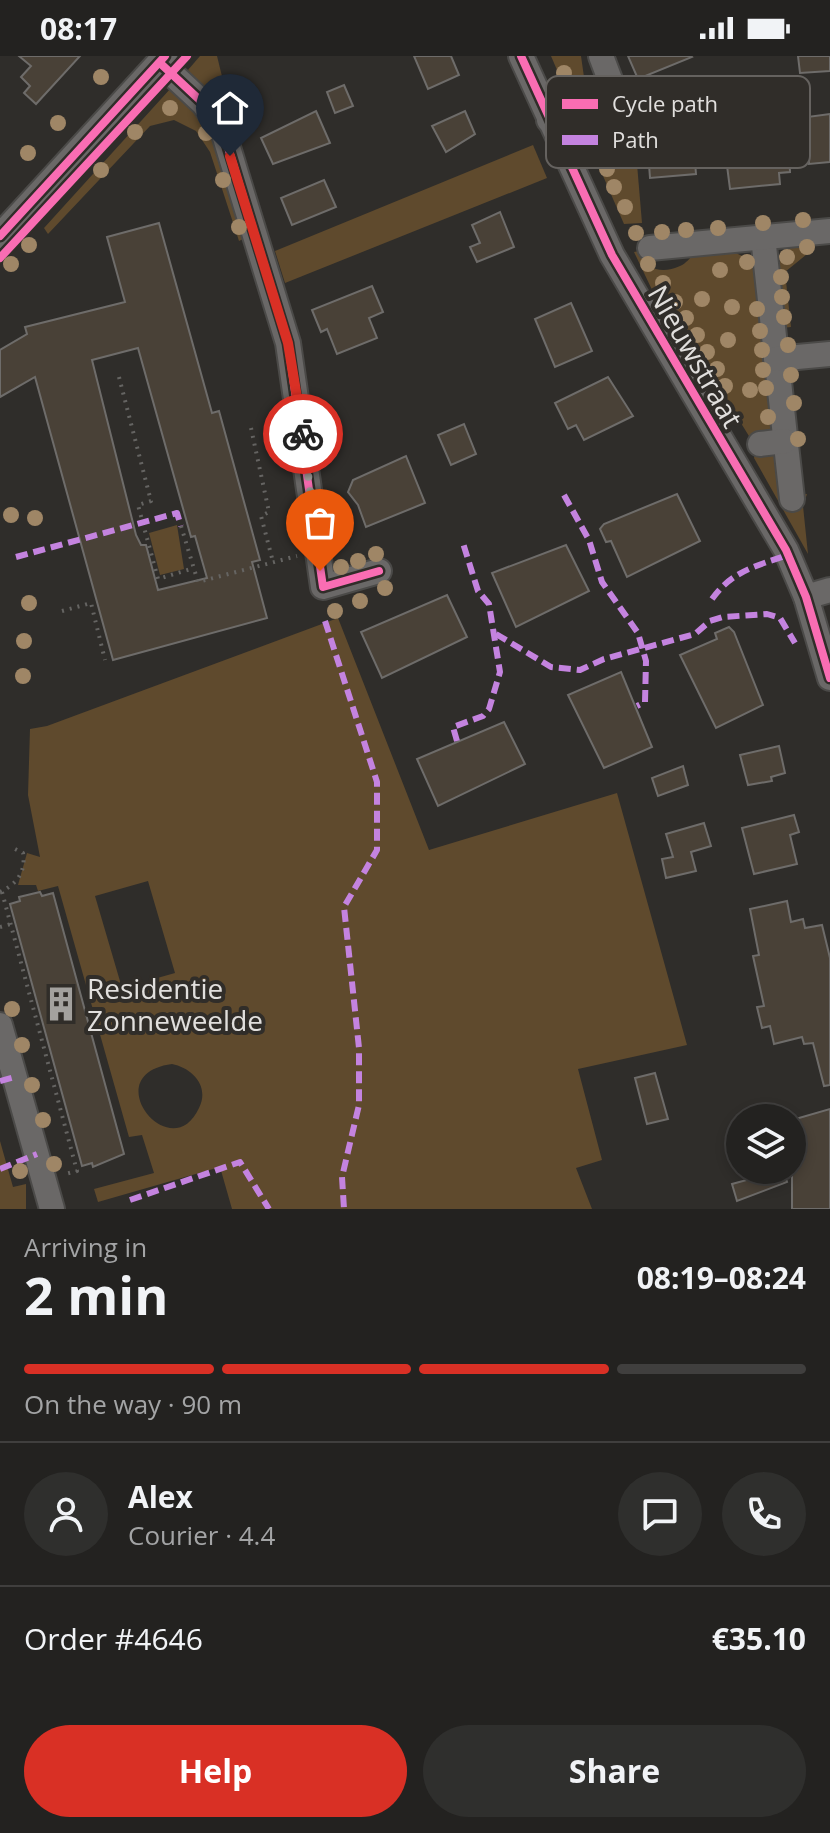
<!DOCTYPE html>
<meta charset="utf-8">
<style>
:root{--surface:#232220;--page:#2f2f2d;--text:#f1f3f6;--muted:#a3a4a5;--line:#403f3e;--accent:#d93025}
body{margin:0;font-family:"Open Sans",sans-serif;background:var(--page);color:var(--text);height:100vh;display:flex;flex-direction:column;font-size:30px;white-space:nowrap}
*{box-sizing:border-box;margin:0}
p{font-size:26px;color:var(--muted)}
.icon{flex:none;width:44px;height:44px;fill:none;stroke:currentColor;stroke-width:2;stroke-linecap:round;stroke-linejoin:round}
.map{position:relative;height:1153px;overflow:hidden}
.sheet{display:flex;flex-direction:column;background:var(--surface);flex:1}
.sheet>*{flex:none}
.buttons{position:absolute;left:726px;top:1048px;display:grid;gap:16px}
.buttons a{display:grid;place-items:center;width:80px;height:80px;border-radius:50%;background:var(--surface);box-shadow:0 4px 12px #0003,0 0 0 2px var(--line);font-size:40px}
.pin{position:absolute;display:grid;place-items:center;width:68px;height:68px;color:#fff;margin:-82px -34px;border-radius:50% 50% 50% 0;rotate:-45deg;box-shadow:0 0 8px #0007}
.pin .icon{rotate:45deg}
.courier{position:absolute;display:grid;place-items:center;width:80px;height:80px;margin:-40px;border:6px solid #d93025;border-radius:50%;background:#fff;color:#222;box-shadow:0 2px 10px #0007}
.summary em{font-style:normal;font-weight:700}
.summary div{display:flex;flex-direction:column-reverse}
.summary{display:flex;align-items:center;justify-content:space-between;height:136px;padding:0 24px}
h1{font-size:52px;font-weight:700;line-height:60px}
.bar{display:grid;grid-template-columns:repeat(4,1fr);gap:12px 8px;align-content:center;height:96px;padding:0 24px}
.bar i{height:10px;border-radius:6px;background:var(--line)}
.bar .on{background:var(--accent)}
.bar p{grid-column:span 4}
.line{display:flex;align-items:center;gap:20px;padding:0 24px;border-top:2px solid var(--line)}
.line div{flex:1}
.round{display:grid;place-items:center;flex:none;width:84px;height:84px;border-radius:42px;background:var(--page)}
.button{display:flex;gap:16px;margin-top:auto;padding:16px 24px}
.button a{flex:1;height:92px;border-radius:48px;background:var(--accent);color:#fff;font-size:32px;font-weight:700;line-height:92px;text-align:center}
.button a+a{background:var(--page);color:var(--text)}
.status{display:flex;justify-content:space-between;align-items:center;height:56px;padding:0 40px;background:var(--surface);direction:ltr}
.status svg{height:22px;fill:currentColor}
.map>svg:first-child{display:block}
.green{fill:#5f4a2d;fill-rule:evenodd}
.building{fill:#494137;stroke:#6e6c6a;stroke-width:2;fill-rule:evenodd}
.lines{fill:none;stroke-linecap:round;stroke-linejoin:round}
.minor-casing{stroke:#4b4a48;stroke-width:28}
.path{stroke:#656462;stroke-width:4;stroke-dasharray:2 6;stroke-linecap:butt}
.minor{stroke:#6a6867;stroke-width:24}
.quiet{stroke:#c483df;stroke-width:6;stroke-dasharray:12 6;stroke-linecap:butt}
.cycleway-casing{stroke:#302d29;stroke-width:13}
.cycleway{stroke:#f96db3;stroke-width:8}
.tree{fill:#9f8666}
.done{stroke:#a3a19e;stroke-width:8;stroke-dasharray:0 14.4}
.route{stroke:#d93025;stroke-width:10}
.labels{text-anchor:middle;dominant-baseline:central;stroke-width:8;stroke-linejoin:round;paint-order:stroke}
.street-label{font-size:28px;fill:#e1dfdd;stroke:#302d29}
.poi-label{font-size:28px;fill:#e1dfdd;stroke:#302d29;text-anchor:start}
.key{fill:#302d29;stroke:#65625f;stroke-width:2}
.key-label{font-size:22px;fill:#e1dfdd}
</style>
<div class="status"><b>08:17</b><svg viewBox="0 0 49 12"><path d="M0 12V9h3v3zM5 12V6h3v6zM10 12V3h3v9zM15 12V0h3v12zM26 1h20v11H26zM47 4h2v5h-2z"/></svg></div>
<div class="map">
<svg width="830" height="1153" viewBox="0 0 830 1153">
<rect width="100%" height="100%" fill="#2f2d2a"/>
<g class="green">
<path d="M200 0H217L232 61 224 63 188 14Z"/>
<path d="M551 0H581L585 28 579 36V46L572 49Z"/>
<path d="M161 31H167L39 168 38 164Z"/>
<path d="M171 32 177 35 213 78 247 181 239 185 210 96 196 75 174 64 150 70 48 178 44 172Z"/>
<path d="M631 37 642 167 624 168 576 58Z"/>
<path d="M533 89 547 122 285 227 275 195Z"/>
<path d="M812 186V194L785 216 791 271 782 272 777 209 792 190Z"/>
<path d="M727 193 751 204 759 220 773 365 769 377 798 439 807 438 803 450 808 498 754 402 756 393 752 385 661 237 655 240 634 196 639 195C645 214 662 218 680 210 686 208 690 201 695 198 704 194 718 194 727 193Z"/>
<path d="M177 469 184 513 160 519 149 477Z"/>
<path d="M338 562 429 794 617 737 687 989 578 1013 602 1104 576 1112 592 1153H232L220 1111 98 1146 94 1133 154 1117 142 1079 129 1081 58 830 38 835 36 829H18L27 797 40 801 28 739 30 673 47 670ZM148 825 175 917 122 932 95 840ZM172 1008C192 1012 210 1030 199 1052 171 1113 95 1018 172 1008Z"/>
<path d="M0 1085 13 1131 26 1128V1153H0Z"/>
</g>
<g class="building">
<path d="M19 0H80L36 48 24 37 30 30 21 21 31 10Z"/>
<path d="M414 0H451L459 19 428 33Z"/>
<path d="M628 0H691L692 1 638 23Z"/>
<path d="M798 0H830V15L800 17Z"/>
<path d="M344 29 353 50 335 57 327 36Z"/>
<path d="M316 55 330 87 273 108 261 82Z"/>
<path d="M465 55 475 78 446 96 432 70Z"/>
<path d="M830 58V106L809 108 807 61Z"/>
<path d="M682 62 684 82 693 81 696 118 650 122 647 81 656 80 654 65Z"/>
<path d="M762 70 765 87 774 86 775 97H789L790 116 779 117 780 128 730 133 726 102 739 101 735 73Z"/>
<path d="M324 124 336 151 292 169 281 142Z"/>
<path d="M500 156 514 191 477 206 470 191 480 187 472 169Z"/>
<path d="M159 167 212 357 219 355 260 504 252 506 267 562 113 604 35 321 0 341V294L27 278 25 271 125 246 107 181ZM138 292 191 481 195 480 207 522 158 534 146 489H141L136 479 92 304Z"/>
<path d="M372 230 383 256 369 262 377 282 337 298 327 273 321 276 312 254Z"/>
<path d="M571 247 592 295 555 311 535 263Z"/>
<path d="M608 321 633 360 584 384 576 369 568 373 555 347Z"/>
<path d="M464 368 476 398 451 409 438 379Z"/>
<path d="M406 400 425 447 366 471 358 449 348 436 353 424Z"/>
<path d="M677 438 700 485 627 521 611 485 606 486 600 473 604 468Z"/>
<path d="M566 489 589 535 516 571 492 517Z"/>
<path d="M447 539 467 581 382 622 361 576Z"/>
<path d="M729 571 734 576 763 649 716 672 680 599 717 583 715 577Z"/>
<path d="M621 616 652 691 604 712 568 639Z"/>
<path d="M504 666 525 708 438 750 417 703Z"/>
<path d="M779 690 785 717 771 721 772 725 748 729 740 699Z"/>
<path d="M683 710 688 729 658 740 652 722Z"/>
<path d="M794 759 799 776 790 779 797 808 754 818 742 772Z"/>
<path d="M704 767 711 790 691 796 696 815 666 822 662 803 673 801 666 778Z"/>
<path d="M40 836 42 840 53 837 124 1098 93 1111 92 1107 82 1110 10 848 20 845 19 841Z"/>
<path d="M787 845 791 866 803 863 805 872 822 869 830 902V1029L824 1030 813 987 804 988 802 981 774 988 770 970 762 972 757 951 764 950 753 900 759 899 750 853Z"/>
<path d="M655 1017 668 1063 647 1068 635 1022Z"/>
<path d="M830 1053V1153H792V1064Z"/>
<path d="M783 1114 787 1126 737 1145 732 1128Z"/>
</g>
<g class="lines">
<g class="minor-casing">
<g id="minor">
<path d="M521 0 612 199 786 494 806 541 830 622"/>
<path d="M160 7 204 48 224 78 237 121 288 287 323 531 379 515"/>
<path d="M549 64 615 37 601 0"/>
<path d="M0 180 165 0"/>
<path d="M763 181 792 443"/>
<path d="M650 192 830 175"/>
<path d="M776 303 830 298"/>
<path d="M760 388 785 385"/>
<path d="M806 541 830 534"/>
<path d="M0 969 52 1153"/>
</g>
</g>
<g class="path">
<path d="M119 321 151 445 138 449 158 523 194 512"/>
<path d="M251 372 269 456 261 460 273 506"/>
<path d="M181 470 198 526 297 500"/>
<path d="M62 555 91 547 105 604"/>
<path d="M0 836C17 828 26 816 23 797L13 792"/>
<path d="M2 836 77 1115 65 1118"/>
<path d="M0 871 11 868"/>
</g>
<use href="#minor" class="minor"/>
<g class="quiet">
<path d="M564 439 589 484 602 526 638 577 646 605 645 646 637 650"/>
<path d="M16 501 177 457 181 470"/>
<path d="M712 543C732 515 756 510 788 499"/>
<path d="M325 565 377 726V794L344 851 359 992V1049L342 1121 344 1153"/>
<path d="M496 578 551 611 580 614 604 603 695 578 710 565 723 561 767 558 780 562 795 587"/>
<path d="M457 685 453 671 483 660 489 653 500 616 489 548 478 535 462 484"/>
<path d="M0 1025 15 1021"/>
<path d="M0 1113 37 1098"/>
<path d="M130 1144 240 1106 269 1153"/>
</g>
<g class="cycleway-casing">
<g id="cycleway">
<path d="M521 0 612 199 786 494 806 541 830 622"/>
<path d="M160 7 204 48 224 78 237 121 288 287 323 531 379 515"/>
<path d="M0 180 165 0"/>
<path d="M0 202 187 0"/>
</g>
</g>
<use href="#cycleway" class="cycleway"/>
</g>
<g class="tree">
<circle cx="564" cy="17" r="8"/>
<circle cx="101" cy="21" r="8"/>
<circle cx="170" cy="52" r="8"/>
<circle cx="58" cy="67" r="8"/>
<circle cx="135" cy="76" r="8"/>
<circle cx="206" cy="77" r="8"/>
<circle cx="28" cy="97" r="8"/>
<circle cx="607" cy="113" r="8"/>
<circle cx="101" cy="114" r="8"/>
<circle cx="223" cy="124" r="8"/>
<circle cx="614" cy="131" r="8"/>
<circle cx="625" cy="151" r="8"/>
<circle cx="803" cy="164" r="8"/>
<circle cx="763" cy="167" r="8"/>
<circle cx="239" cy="171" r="8"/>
<circle cx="718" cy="172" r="8"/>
<circle cx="686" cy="174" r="8"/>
<circle cx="662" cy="176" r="8"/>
<circle cx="636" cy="177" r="8"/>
<circle cx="29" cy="189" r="8"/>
<circle cx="807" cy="191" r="8"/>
<circle cx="787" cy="201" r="8"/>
<circle cx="747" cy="206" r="8"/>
<circle cx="11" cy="208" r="8"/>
<circle cx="648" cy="208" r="8"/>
<circle cx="720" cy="214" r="8"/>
<circle cx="781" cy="221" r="8"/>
<circle cx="663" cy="227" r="8"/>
<circle cx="782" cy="241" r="8"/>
<circle cx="702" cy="243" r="8"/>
<circle cx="675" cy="246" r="8"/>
<circle cx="732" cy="251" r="8"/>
<circle cx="757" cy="253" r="8"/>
<circle cx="784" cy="261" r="8"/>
<circle cx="686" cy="262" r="8"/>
<circle cx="760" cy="275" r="8"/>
<circle cx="697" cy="279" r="8"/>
<circle cx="728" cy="284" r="8"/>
<circle cx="788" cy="289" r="8"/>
<circle cx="762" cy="294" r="8"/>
<circle cx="707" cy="296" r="8"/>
<circle cx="717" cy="313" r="8"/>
<circle cx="763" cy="314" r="8"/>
<circle cx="791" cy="319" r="8"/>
<circle cx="725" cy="330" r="8"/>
<circle cx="766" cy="332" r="8"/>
<circle cx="750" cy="334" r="8"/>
<circle cx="794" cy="347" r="8"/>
<circle cx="768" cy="361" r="8"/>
<circle cx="798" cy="383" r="8"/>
<circle cx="11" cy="459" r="8"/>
<circle cx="35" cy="462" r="8"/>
<circle cx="376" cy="498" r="8"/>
<circle cx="358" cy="505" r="8"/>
<circle cx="341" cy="511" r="8"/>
<circle cx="385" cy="532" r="8"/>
<circle cx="360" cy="545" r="8"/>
<circle cx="29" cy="547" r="8"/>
<circle cx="335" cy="555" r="8"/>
<circle cx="24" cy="585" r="8"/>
<circle cx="23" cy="620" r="8"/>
<circle cx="12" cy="953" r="8"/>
<circle cx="22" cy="989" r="8"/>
<circle cx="32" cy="1029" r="8"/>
<circle cx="43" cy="1064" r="8"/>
<circle cx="54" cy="1108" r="8"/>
<circle cx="20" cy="1115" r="8"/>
</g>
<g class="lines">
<path class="done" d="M303 378 320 515"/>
<path class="route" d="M230 100 288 287 303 378"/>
</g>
<defs>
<g id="building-bare" transform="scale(2.76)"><path d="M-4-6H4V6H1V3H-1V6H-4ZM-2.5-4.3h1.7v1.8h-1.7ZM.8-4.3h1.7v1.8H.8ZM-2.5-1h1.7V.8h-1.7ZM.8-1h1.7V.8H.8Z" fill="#a3a19e" stroke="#302d29" stroke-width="2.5" paint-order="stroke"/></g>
</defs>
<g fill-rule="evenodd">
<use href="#building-bare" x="61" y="948"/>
</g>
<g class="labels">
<g class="street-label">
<text transform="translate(696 300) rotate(60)">Nieuwstraat</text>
</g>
<g class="poi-label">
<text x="87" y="932">Residentie<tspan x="87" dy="32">Zonneweelde</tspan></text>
</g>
</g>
<rect x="546" y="20" width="264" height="92" rx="12" class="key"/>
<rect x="562" y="43" width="36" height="10" fill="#f96db3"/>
<rect x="562" y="79" width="36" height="10" fill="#c483df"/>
<g class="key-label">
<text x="612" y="56">Cycle path</text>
<text x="612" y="92">Path</text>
</g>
</svg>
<div class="buttons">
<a><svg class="icon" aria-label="layers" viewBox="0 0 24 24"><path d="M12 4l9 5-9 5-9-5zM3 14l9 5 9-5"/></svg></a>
</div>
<div class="pin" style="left:320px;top:515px;background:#ea580c"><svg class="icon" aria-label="bag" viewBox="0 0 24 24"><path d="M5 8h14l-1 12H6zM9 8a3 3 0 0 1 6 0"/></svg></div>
<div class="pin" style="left:230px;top:100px;background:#1f2937"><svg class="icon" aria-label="home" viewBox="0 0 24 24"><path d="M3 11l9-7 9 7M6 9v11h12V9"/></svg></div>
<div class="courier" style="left:303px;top:378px"><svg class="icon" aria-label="bike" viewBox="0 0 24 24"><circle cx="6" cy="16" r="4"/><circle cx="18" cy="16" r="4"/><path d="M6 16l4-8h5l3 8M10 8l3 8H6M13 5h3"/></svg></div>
</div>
<section class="sheet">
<div class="summary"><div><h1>2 min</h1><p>Arriving in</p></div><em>08:19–08:24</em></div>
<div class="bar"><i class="on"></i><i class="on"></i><i class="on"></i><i></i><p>On the way · 90 m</p></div>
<div class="line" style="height:144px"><a class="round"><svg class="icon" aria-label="person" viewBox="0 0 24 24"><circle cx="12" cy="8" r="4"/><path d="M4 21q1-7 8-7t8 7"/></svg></a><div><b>Alex</b><p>Courier · 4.4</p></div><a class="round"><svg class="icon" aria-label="chat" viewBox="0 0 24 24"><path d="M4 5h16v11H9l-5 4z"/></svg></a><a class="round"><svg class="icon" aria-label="phone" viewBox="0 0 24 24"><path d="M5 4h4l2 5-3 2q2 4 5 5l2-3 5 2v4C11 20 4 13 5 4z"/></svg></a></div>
<div class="line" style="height:104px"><div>Order #4646</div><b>€35.10</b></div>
<div class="button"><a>Help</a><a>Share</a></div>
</section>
